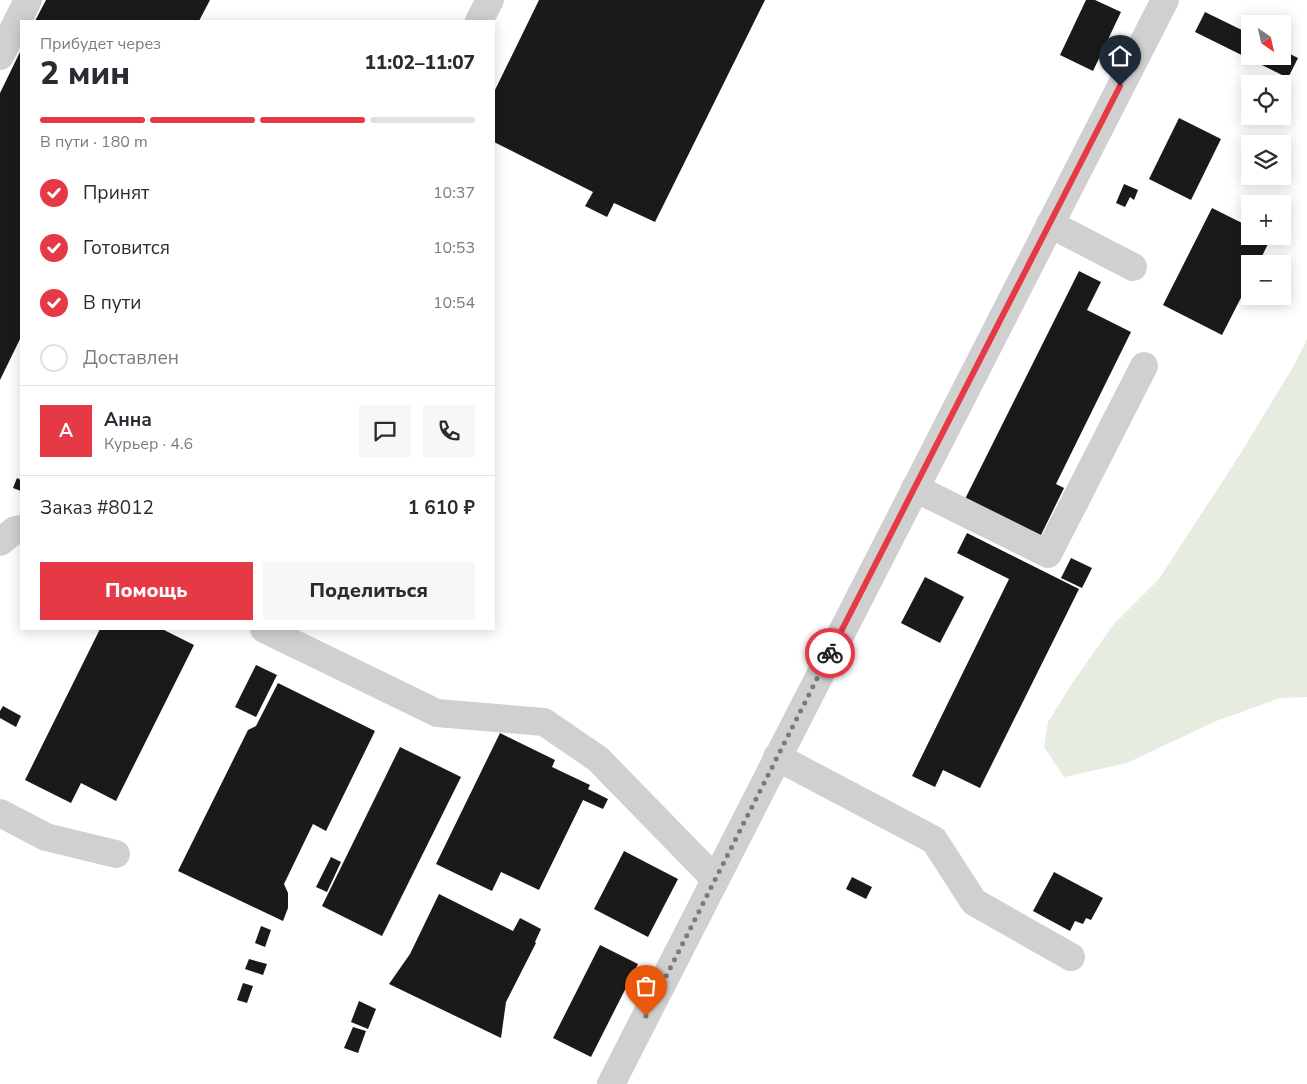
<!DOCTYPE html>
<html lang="ru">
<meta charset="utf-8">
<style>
:root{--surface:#fff;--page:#f7f7f7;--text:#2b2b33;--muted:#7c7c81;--line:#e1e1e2;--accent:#e63946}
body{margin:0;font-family:"Nunito Sans",sans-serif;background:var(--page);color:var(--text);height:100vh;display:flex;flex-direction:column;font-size:19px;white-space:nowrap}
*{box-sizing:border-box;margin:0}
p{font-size:16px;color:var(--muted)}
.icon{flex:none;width:28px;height:28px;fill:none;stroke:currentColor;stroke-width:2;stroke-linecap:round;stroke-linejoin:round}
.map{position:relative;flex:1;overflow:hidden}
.drawer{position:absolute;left:20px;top:20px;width:475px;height:610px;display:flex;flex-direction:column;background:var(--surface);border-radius:0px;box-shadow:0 2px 12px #0003}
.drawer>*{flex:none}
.needle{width:32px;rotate:146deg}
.controls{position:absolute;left:1241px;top:15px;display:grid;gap:10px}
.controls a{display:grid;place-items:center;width:50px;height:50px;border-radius:0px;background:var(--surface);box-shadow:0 2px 12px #0003;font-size:25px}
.pin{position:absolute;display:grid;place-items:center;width:42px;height:42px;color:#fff;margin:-51px -21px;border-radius:50% 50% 50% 0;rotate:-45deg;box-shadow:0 0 5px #0007}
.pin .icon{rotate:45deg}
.courier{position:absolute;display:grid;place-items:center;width:50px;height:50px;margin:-25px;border:4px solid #e63946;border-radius:50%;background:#fff;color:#222;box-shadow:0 1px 6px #0007}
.headline em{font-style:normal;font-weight:800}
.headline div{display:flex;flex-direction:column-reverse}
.headline{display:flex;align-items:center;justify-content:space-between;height:85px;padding:0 20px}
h1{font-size:32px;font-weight:800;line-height:38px}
.bar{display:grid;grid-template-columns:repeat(4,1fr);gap:8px 5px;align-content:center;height:60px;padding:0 20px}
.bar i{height:6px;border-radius:4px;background:var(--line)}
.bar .active{background:var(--accent)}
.bar p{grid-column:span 4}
.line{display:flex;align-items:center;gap:12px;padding:0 20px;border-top:1px solid var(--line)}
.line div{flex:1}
.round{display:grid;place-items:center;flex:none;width:52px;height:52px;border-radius:0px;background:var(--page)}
ol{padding:0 20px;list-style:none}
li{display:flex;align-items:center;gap:15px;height:55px}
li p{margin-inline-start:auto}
li .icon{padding:5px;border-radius:50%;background:var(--accent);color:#fff;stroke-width:4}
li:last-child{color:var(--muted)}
li i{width:28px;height:28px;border:2px solid var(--line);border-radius:50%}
.button{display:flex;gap:10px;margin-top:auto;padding:10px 20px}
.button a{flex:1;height:58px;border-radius:0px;background:var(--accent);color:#fff;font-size:20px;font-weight:800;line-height:58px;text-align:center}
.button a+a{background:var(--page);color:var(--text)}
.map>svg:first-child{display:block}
.green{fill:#e6ecdf}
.building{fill:#1a1a1a}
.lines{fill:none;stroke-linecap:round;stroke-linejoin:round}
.minor{stroke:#d0d0d0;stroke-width:28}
.done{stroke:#7a7a7a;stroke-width:5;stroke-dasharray:0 9}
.route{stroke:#e63946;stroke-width:6}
</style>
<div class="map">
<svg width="1307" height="1084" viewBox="0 0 1307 1084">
<rect width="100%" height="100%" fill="#fff"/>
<path class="green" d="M1307 339V697L1280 698 1216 721 1127 763 1064 777 1044 747 1048 722 1071 685 1113 625 1159 579 1239 456 1293 367Z"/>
<g class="building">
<path d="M46 0H210L199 21H35Z"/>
<path d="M539 0H765L655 222 614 203 607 217 585 206 593 192 494 142V92Z"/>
<path d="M1086 0H1095L1121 12 1093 71 1060 55Z"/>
<path d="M1205 12 1250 34V56H1282V50L1298 58 1288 78 1195 32Z"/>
<path d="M21 50V337L0 380V93Z"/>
<path d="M1179 118 1221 139 1191 200 1149 179Z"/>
<path d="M1124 184 1138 190 1134 200 1130 197 1125 207 1116 203Z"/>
<path d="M1212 208 1250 227V236H1268L1271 238 1258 264H1250V280L1222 335 1163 305Z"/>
<path d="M1079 271 1101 282 1087 310 1131 332 1056 484 1064 488 1040 537 965 499Z"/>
<path d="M17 478 21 480V491L13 488Z"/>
<path d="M967 533 1079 589 980 788 943 770 935 787 912 776 1009 579 957 553Z"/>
<path d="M1071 558 1092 568 1082 588 1061 578Z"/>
<path d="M925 577 964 597 940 643 901 623Z"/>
<path d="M100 629H162L194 645 116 801 81 783 71 803 25 780Z"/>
<path d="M256 665 277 675 256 717 235 707Z"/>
<path d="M278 683 375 731 326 831 313 824 284 884 288 893V908L283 921 178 871 248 730 256 726Z"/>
<path d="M3 706 21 716 16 727 0 718V711Z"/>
<path d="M500 733 555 760 552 767 590 785 588 789 608 799 603 809 583 800 539 890 501 872 492 891 436 864Z"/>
<path d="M400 747 461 777 382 936 322 906Z"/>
<path d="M624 851 678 879 648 937 594 909Z"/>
<path d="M331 857 341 862 327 892 316 887Z"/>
<path d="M1054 872 1103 898 1091 920 1086 918 1083 924 1075 921 1070 931 1033 911Z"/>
<path d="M852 877 872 887 866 899 846 889Z"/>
<path d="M439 894 513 931 520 918 541 929 535 942 536 943 506 1002 501 1038 389 984 410 954Z"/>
<path d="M261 926 271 930 265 947 255 943Z"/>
<path d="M600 945 638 964 591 1057 553 1038Z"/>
<path d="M249 959 267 964 263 975 245 969Z"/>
<path d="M243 983 253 986 247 1003 237 1000Z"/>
<path d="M359 1001 376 1009 368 1029 351 1022Z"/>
<path d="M353 1027 366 1031 358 1053 344 1048Z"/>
</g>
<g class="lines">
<g class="minor">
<path d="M479 21 490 0"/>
<path d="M0 56 28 0"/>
<path d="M1050 224 1133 267"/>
<path d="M915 488 1048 554 1144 366"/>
<path d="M0 542 15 530 21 529"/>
<path d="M264 629 437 713 544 722 598 759 715 879"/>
<path d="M777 757 934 840 974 902 1071 957"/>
<path d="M0 813 46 837 116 854"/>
<path d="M611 1084 1165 0"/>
</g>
</g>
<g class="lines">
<path class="done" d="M646 1016 830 653"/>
<path class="route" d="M830 653 1120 86"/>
</g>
</svg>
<div class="controls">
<a><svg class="needle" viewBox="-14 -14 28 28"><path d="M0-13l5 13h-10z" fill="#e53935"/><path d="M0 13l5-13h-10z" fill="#7c7c81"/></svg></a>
<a><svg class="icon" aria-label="locate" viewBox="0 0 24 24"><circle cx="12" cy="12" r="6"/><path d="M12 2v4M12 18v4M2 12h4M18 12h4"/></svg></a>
<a><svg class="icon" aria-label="layers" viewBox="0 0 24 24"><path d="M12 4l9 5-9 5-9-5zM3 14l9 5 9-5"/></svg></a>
<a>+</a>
<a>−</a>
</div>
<div class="pin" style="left:646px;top:1016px;background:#ea580c"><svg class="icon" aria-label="bag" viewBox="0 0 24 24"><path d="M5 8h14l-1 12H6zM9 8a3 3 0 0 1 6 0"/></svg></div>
<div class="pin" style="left:1120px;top:86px;background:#1f2937"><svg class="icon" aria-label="home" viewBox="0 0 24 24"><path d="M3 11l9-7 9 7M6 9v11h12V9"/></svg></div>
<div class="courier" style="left:830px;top:653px"><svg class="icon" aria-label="bike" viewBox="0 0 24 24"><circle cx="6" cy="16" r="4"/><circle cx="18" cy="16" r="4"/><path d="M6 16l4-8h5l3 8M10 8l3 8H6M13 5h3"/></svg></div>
<section class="drawer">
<div class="headline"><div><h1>2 мин</h1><p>Прибудет через</p></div><em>11:02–11:07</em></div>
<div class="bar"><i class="active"></i><i class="active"></i><i class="active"></i><i></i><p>В пути · 180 m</p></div>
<ol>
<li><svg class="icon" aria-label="check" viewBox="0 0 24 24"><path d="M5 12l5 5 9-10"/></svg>Принят<p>10:37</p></li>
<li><svg class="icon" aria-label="check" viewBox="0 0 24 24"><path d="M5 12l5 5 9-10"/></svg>Готовится<p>10:53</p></li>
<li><svg class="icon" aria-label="check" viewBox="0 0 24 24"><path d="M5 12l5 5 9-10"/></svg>В пути<p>10:54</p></li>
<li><i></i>Доставлен</li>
</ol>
<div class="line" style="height:90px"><b class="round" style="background:var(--accent);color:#fff">А</b><div><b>Анна</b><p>Курьер · 4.6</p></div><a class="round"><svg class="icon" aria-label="chat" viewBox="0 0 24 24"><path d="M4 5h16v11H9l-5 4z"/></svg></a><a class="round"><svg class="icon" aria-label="phone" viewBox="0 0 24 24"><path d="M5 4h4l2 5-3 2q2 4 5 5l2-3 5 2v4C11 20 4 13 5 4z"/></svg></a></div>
<div class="line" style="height:65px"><div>Заказ #8012</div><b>1 610 ₽</b></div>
<div class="button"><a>Помощь</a><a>Поделиться</a></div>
</section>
</div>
